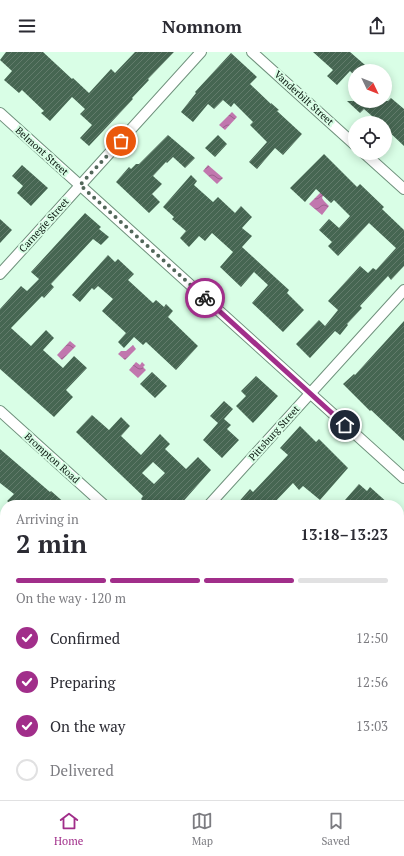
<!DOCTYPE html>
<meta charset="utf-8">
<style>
:root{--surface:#fff;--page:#f7f7f7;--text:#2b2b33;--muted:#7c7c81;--line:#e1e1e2;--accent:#a12e8a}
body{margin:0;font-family:"PT Serif",serif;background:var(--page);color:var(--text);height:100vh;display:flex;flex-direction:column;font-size:15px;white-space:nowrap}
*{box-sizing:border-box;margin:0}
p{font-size:13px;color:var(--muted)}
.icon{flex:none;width:22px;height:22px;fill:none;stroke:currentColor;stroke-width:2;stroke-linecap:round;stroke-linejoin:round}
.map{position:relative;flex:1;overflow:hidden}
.side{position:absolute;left:0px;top:448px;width:404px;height:300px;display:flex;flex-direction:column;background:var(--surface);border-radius:16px 16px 0 0;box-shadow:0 2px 10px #0003}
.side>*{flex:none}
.needle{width:26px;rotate:133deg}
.controls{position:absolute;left:348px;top:12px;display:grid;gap:8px}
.controls a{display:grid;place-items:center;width:44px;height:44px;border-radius:50%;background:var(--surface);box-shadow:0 2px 10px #0003;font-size:20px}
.pin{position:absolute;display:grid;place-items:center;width:34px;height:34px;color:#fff;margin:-17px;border:2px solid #fff;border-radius:50%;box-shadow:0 1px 4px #0007}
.courier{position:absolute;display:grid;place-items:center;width:40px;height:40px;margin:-20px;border:3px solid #a12e8a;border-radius:50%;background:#fff;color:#222;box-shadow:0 1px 5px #0007}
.summary em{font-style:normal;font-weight:700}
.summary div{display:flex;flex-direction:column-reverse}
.summary{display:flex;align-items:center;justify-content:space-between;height:68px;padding:0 16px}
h1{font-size:26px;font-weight:700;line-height:30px}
.bar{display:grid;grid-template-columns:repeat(4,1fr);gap:6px 4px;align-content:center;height:48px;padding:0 16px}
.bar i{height:5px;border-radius:3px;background:var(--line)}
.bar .selected{background:var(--accent)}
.bar p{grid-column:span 4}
ol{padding:0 16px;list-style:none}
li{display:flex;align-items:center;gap:12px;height:44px}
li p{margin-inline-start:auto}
li .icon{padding:4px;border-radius:50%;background:var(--accent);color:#fff;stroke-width:4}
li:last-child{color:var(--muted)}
li i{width:22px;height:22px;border:2px solid var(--line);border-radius:50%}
header{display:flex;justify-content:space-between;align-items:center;height:52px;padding:0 16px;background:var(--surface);font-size:18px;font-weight:700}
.tabs{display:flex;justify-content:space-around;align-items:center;height:56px;border-top:1px solid var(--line);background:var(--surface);font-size:11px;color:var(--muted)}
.tabs a{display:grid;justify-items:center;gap:2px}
.tabs .selected{color:var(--accent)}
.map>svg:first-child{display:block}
.water{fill:url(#water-waves)}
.building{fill:url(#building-hatch);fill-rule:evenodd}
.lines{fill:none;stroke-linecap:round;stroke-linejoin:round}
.minor-casing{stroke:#6f917c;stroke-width:12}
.minor{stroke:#fff;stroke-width:10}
.done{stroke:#52675a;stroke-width:4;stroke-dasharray:0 7.2}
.route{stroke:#a12e8a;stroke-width:5}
.labels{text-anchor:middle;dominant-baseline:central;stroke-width:4;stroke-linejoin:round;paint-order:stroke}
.street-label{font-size:10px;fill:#09160e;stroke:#d9fee6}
</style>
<header><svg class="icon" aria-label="menu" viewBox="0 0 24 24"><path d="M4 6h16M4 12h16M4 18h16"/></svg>Nomnom<svg class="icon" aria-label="share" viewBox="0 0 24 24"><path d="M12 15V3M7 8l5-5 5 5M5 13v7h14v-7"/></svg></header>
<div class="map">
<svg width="404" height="748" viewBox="0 0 404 748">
<defs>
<pattern id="water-waves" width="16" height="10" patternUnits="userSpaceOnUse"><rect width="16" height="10" fill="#c177ae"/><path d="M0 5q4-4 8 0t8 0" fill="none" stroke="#9b618c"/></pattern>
<pattern id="building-hatch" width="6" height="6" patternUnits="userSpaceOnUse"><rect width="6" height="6" fill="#466652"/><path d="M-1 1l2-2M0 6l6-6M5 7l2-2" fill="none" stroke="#627b6b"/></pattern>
</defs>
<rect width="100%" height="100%" fill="#d9fee6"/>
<g class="water">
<path d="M232 60 237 65 225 78 219 73Z"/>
<path d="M208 113 223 126 217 132 203 119Z"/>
<path d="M322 139 324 141 322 146 324 149 329 154 322 163 309 152Z"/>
<path d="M70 289 76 294 62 308 57 303Z"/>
<path d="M133 293 136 297 125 308 118 302 121 299H126Z"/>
<path d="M136 310 140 313 142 310 145 313 143 315 146 318 138 326 129 318Z"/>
</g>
<g class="building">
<path d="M6 0H43L72 27 73 26 89 41 111 17 115 21 135 0H174L148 27 149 28 132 46 133 47 89 94 80 86 92 73 80 62 85 57 72 45 50 69 41 61 44 59 22 38 19 41 4 28 12 19 0 8Z"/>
<path d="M313 0H350L372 19H355V24L350 19 337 33 327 24 333 18Z"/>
<path d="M231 1 257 25 250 32 271 52V51L279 58 277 59 302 82 283 103 275 96 257 117 249 110 267 90 250 73 253 70 234 51 231 55 223 48 214 57 208 52 193 70 181 60 196 41 195 40Z"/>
<path d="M391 46 404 57V94L385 76V71H380L364 57 360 61 347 49H388Z"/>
<path d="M168 83 195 106 185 116 173 105 167 111 166 110 153 124 162 132 152 142 160 150 149 161 116 130 129 115 131 117 136 112H139Z"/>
<path d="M218 83 227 92 215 105 205 96Z"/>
<path d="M324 102 357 135 360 132 384 155 382 157 404 178V214L391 228 388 224 360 254 362 256 347 272 348 273 340 283 335 279 310 306 296 292 319 268 325 274 338 258 328 249 360 214 368 221 373 216 376 218 396 196 369 171 338 204 328 194 332 190 319 178 329 167 339 176 350 164 334 148 331 151 316 137 305 150 290 136Z"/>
<path d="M22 113 48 136 31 154 17 141 23 134 12 124Z"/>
<path d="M191 123 197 129 194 133 213 150 218 145 235 161 241 154 252 165 242 176 252 184 242 195 289 238 287 241 304 258 283 280 252 251 268 233 254 220 241 235 220 215 233 200 212 181 205 189 199 184 189 195 180 186 186 179 172 167 174 165 163 155Z"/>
<path d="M85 161 101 175 99 177 109 185 101 193 93 187 51 232 54 235 44 246 42 244 11 276 31 294 46 278 54 286 43 298 63 316 74 304 87 316 66 338 73 345 54 365 0 317V257L21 234 27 239 39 227 31 220Z"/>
<path d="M0 167 12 178 0 191Z"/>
<path d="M108 203 115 210 118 207 134 222 128 228 153 251 156 248 164 255 166 252 173 259 168 265 198 294 176 318 146 290 143 293 134 285 124 296 118 290 126 281 102 259 113 247 98 234 94 238 92 236 80 250 72 243Z"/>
<path d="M404 269V389L371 358 370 359 343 332 354 322 355 323Z"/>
<path d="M152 320 167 334 155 346 140 332Z"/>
<path d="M256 324 278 344 253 371 236 354 246 344 241 339Z"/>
<path d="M224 349 233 357 224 367 231 373 227 377 239 388 222 406 203 388 218 371 210 364Z"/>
<path d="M92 363 109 378 121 365 130 374 121 384 141 403 160 382 170 392 165 397 186 417 198 405 211 418 180 453H147L141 447 143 444 76 380ZM153 410 165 421 154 432 142 421Z"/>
<path d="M300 374 316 390 319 387 348 416 320 448 303 434 299 438 293 431 272 453H236L250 437 253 440 288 403 280 396Z"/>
<path d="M0 397 50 440 51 439 67 453H12L7 449 14 442 0 431Z"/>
<path d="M359 432 367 439 370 435 390 453H350L345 448Z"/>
</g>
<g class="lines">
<g class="minor-casing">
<g id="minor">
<path d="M252 0 355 93"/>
<path d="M0 61 404 426"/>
<path d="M364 101 404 137"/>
<path d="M0 222 201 0"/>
<path d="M0 359 104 453"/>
<path d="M209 453 404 238"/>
<path d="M0 586 5 590"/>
<path d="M0 684 5 678"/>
<path d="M399 703 404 697"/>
<path d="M399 720 404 725"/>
<path d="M174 743 179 748"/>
<path d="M107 748 112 743"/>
<path d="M358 748 362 743"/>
</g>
</g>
<use href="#minor" class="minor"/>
</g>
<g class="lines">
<path class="done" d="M121 89 80 133 205 246"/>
<path class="route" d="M205 246 345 373"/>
</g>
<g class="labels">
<g class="street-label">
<text transform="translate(304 46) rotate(42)">Vanderbilt Street</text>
<text transform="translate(42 99) rotate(42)">Belmont Street</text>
<text transform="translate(44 173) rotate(-48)">Carnegie Street</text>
<text transform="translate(274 381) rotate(-48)">Pittsburg Street</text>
<text transform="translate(52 406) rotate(42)">Brompton Road</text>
</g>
</g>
</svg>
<div class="controls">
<a><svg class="needle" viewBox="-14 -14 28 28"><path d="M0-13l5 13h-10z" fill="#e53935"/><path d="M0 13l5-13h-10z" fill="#7c7c81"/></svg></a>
<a><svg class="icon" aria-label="locate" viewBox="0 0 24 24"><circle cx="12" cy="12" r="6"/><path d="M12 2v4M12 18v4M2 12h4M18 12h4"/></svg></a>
</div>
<div class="pin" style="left:121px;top:89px;background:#ea580c"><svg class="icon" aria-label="bag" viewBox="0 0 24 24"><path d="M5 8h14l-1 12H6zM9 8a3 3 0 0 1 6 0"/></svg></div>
<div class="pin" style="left:345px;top:373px;background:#1f2937"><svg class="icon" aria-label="home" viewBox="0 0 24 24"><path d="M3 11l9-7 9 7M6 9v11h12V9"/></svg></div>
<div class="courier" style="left:205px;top:246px"><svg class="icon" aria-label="bike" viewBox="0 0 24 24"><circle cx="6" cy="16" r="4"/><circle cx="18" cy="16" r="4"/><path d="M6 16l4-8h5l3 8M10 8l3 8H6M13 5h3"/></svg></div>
<section class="side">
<div class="summary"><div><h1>2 min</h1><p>Arriving in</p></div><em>13:18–13:23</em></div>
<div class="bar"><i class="selected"></i><i class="selected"></i><i class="selected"></i><i></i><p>On the way · 120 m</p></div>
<ol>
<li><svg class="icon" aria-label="check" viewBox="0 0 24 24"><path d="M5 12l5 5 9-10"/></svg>Confirmed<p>12:50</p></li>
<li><svg class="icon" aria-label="check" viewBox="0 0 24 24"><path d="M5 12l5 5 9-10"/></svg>Preparing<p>12:56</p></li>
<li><svg class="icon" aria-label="check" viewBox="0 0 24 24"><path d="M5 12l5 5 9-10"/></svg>On the way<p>13:03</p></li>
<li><i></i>Delivered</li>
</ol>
</section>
</div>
<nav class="tabs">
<a class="selected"><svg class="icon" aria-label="home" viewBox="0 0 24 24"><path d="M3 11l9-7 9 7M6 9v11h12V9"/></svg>Home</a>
<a><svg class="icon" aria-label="map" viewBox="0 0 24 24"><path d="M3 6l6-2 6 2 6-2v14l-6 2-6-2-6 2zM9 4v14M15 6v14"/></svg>Map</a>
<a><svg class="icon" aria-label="saved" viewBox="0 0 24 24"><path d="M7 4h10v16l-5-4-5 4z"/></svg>Saved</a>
</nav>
